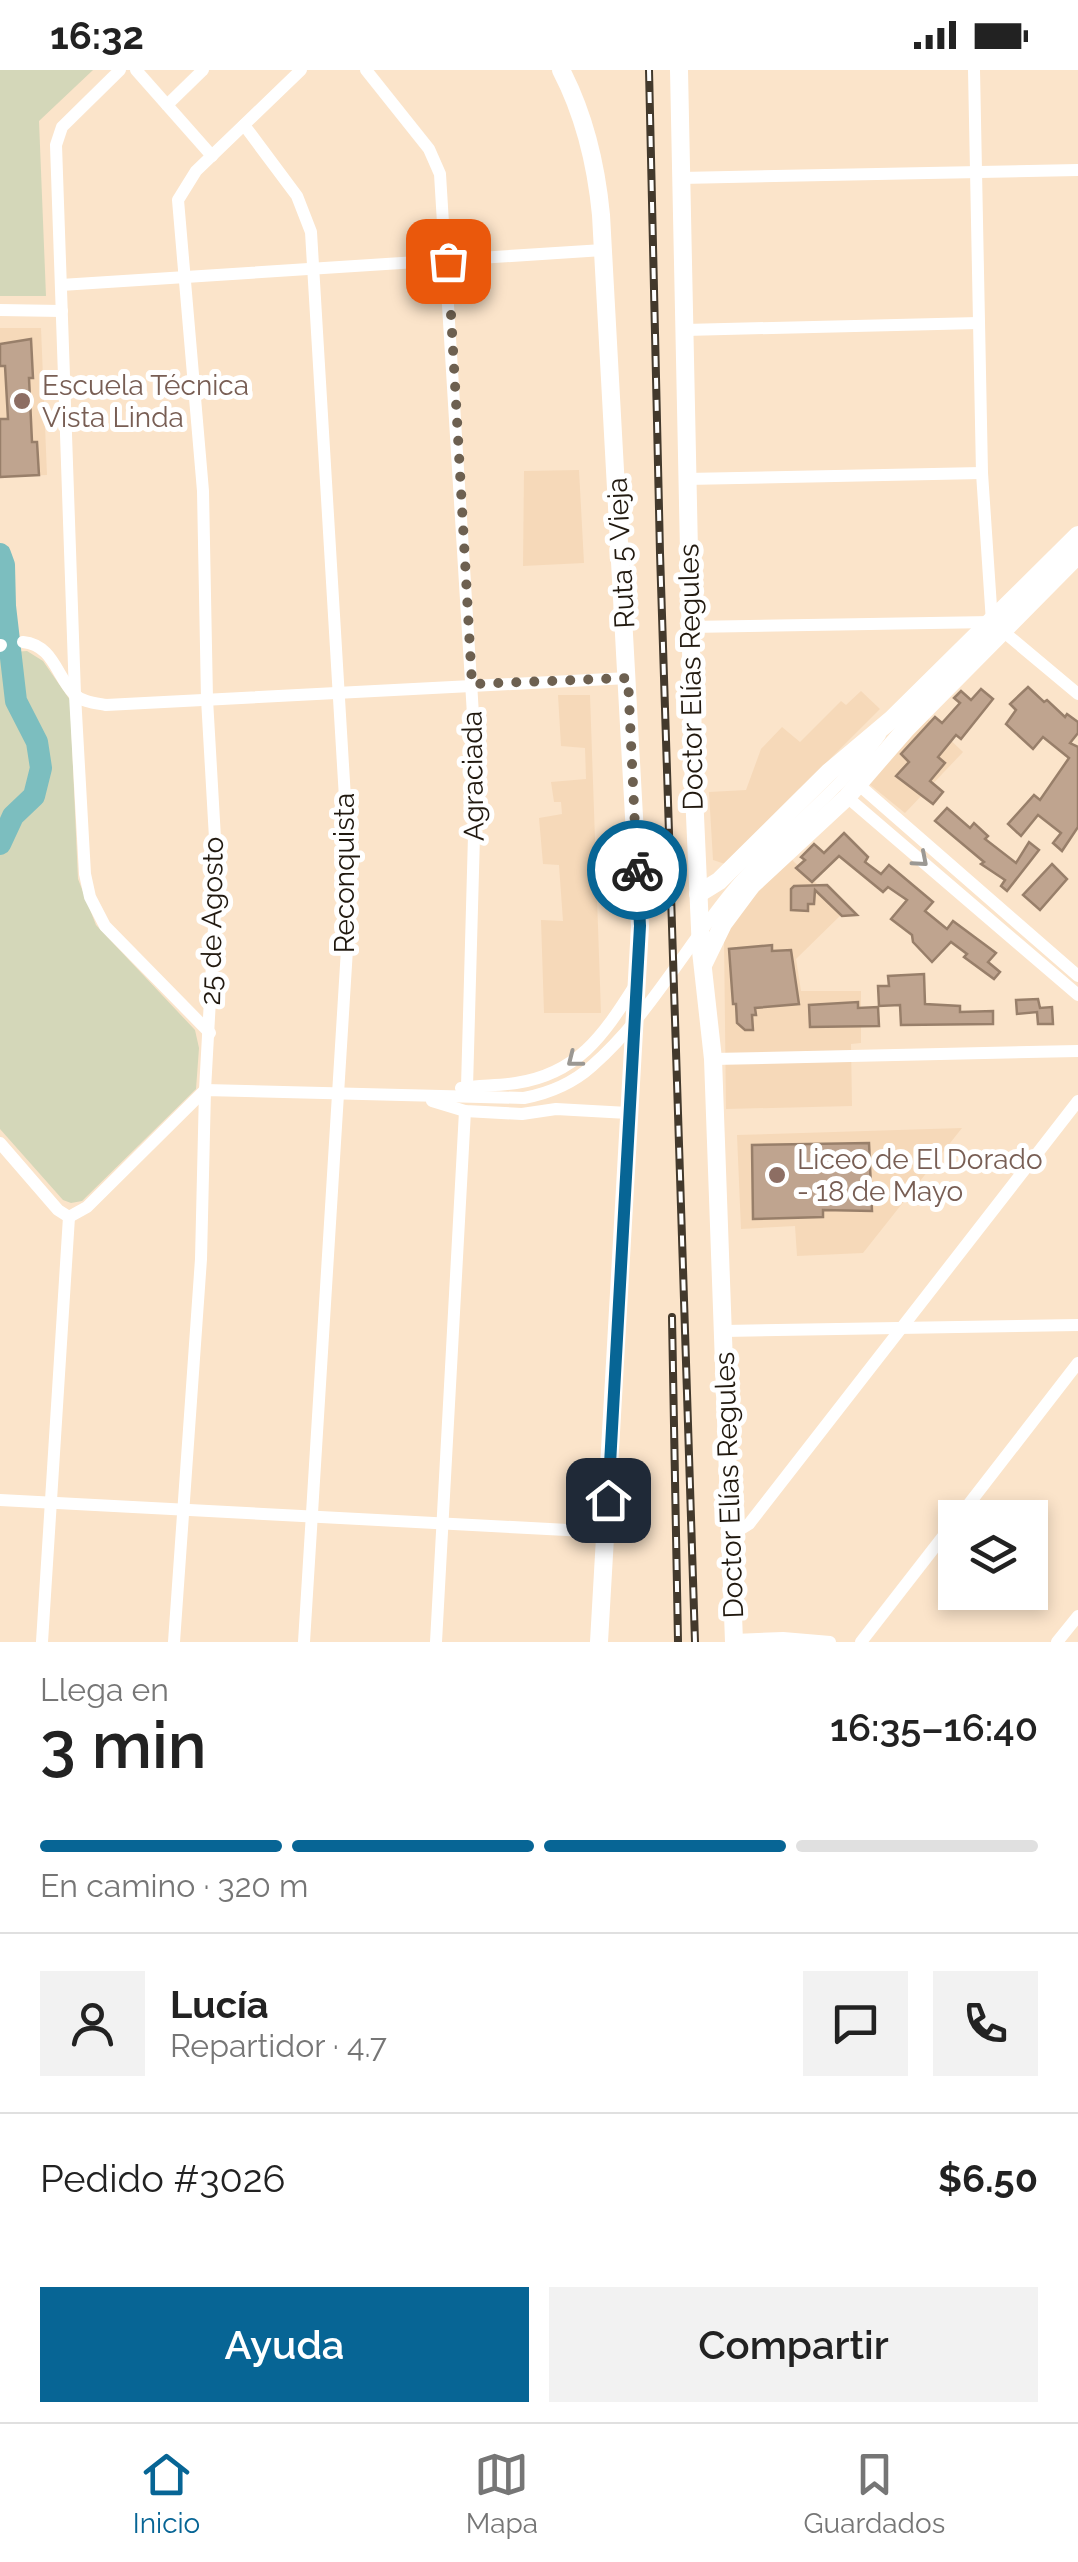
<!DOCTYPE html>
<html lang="es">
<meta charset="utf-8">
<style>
:root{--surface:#fff;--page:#f2f2f2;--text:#222;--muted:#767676;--line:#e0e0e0;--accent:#076595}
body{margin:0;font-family:Raleway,sans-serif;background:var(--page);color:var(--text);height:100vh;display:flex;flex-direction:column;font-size:38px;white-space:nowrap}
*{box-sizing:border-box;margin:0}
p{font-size:32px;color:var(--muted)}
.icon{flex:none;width:55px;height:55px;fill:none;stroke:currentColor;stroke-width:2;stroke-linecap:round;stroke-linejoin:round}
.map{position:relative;height:1572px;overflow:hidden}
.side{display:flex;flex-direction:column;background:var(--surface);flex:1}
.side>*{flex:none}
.buttons{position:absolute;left:938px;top:1430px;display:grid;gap:20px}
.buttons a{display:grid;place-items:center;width:110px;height:110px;border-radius:0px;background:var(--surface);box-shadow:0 5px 15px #0003;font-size:50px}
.pin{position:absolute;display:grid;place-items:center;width:85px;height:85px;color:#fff;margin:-42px;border-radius:20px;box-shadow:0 5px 15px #0006}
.courier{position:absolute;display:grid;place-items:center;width:100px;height:100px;margin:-50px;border:8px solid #076595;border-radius:50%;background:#fff;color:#222;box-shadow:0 2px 12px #0007}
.summary em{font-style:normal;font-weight:600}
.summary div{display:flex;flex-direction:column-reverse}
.summary{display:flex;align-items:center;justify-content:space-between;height:170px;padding:0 40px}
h1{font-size:65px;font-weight:600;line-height:75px}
.bar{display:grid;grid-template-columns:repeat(4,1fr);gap:15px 10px;align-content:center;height:120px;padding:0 40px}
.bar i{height:12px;border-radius:8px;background:var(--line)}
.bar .current{background:var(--accent)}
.bar p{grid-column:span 4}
.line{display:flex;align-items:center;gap:25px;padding:0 40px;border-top:2px solid var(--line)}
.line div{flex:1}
.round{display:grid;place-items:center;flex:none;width:105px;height:105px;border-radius:0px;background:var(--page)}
.cta{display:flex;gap:20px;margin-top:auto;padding:20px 40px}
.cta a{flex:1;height:115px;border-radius:0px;background:var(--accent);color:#fff;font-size:40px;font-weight:600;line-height:115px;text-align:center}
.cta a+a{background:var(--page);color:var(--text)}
.status{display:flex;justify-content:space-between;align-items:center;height:70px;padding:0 50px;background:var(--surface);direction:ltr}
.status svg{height:28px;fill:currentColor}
.menu{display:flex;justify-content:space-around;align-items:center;height:140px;border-top:2px solid var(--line);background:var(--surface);font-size:28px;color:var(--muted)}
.menu a{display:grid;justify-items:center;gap:5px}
.menu .current{color:var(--accent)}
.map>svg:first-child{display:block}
.built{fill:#f6d9b9}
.green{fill:#d4d7b9}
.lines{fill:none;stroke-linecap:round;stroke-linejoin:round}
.river{stroke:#7cbebf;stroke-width:22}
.building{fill:#bfa48f;stroke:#987f6a;stroke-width:2.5}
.street{stroke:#fff;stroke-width:12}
.secondary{stroke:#fff;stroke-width:18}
.rail-casing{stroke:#43392c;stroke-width:8}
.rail{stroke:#fff;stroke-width:4;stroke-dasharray:11;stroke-linecap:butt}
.oneway{stroke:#9b9893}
.done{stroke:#6d6050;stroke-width:10;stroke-dasharray:0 18}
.route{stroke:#076595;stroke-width:12}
.education-dot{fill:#8d6e63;stroke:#fff;stroke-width:4}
.labels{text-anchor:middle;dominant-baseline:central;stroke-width:10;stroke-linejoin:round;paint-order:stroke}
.education-label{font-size:28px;fill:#785e54;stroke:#fff;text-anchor:start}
.street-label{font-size:28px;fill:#21190f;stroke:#fff}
</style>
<div class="status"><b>16:32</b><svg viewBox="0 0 49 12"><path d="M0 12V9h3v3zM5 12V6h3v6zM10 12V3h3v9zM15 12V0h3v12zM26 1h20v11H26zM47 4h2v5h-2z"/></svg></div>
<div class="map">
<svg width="1078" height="1572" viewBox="0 0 1078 1572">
<rect width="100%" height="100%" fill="#fbe4ca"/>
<g class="built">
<path d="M0 258H41L47 405 0 407Z"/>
<path d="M579 400 584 493 523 496 524 401Z"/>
<path d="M861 621 880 639 725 794 713 790 709 722 746 720 761 679 782 657 800 672 841 631 846 635Z"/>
<path d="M558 625H590L601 943H544L541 850 563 851 559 795 543 794 539 748 562 744 561 732H554L551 712 586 709 585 678 561 676Z"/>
<path d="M928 649 963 682 905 743 868 713Z"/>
<path d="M789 787 845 841 796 889 801 921H861V973L851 974 852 1036 726 1039 724 867 733 851Z"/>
<path d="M962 1058 863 1183 797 1186 795 1156 741 1159 737 1065Z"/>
</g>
<g class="green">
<path d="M0 0H93L39 51 46 226H0Z"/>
<path d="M27 581 43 591 70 630 78 809 96 855 195 960 199 978 196 1019 82 1131 71 1133 63 1130 0 1059V583Z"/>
</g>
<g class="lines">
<path class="river" d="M0 484 4 495 5 536 16 631 37 672 41 698 34 726 13 746 0 774"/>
</g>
<g class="building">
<path d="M31 269 33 308H29L32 372H37L39 405 0 407V349H8L5 296H0V274Z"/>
<path d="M1028 617 1044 632 1047 630 1065 647 1067 644 1078 652V663L1070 673 1078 677V757L1062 781 1053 773 1061 763 1038 745 1021 766 1008 754 1034 725 1040 730 1069 688 1043 667 1033 679 1006 654 1016 640 1010 634Z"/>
<path d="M981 619 993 629 961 669 956 665 938 687 945 693 930 711 943 722 933 734 896 706 909 692 901 684 935 647 942 653 960 633 954 628 961 621 971 630Z"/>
<path d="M947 738 970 758 974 753 988 766 985 769 1016 793 1029 772 1039 780 1007 821 1001 816 1005 810 981 794 984 792 935 751Z"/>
<path d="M844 763 868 787 865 792 881 804 889 795 933 832 925 841 947 859 953 851 996 883 988 892 1000 902 994 909 964 887 967 884 951 872 932 892 913 872 912 865 891 849 907 830 888 817 883 822 839 786 812 812 796 798 805 790 801 787 814 774 824 783Z"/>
<path d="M1052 794 1067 809 1040 840 1023 825Z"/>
<path d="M827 815 857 845 842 846 815 820 814 834H808V841L791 840V819L794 816Z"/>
<path d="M772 875V881L791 880 799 934 755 938 756 945H752L753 960H745L737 953 736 934H733L729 879Z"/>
<path d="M924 904 925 934 960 936V942L993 941V954L901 955 900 935 879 936 878 916H889L888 906Z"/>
<path d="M1038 929 1040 938 1052 937 1053 954H1038L1037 942 1017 944 1016 930Z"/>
<path d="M858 932V938L878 937 879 956 810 957 809 935Z"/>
<path d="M869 1073 872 1141 823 1140V1147L753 1149 752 1075Z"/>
</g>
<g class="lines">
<g class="street">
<path d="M120 0 62 57 56 75 75 625 85 804 90 827 105 856 210 963"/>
<path d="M136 0 212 86"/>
<path d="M366 0 429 79 440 104 476 694 467 1017"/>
<path d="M974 0 982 403 992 552 1078 624"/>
<path d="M167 35 203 0"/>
<path d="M244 55 297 126 311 162 346 745 348 863 304 1572"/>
<path d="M681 108 1078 100"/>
<path d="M61 215 603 180"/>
<path d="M0 240 62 241"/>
<path d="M685 260 979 253"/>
<path d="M686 409 982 403"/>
<path d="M689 557 992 552"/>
<path d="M23 572C53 575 56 605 74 624 82 632 95 633 106 635L628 608"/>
<path d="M0 576 1 575"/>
<path d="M859 715 1078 906"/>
<path d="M847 727 1078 925"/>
<path d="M713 989 1078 981"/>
<path d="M461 1018C479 1015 498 1016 516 1013 577 1004 603 966 634 917"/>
<path d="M432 1031 465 1041 522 1044 556 1039 628 1043"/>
<path d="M0 1073 58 1140 69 1147"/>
<path d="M69 1147 87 1137 205 1020 524 1028C550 1023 572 1014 592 996 648 947 685 878 732 821 777 766 839 723 880 665"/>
<path d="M724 1261 1078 1255"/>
<path d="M0 1430 605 1462"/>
<path d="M958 1448 1078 1293"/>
<path d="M730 1466 749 1454 1078 1031"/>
<path d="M734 1570 783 1568 830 1572"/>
<path d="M42 1572 69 1147"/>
<path d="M174 1572 201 1189 205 1020 217 803 207 629 203 421 178 130 196 101 301 0"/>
<path d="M436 1572 465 1041"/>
<path d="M861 1572 955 1451"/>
<path d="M1057 1572 1078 1546"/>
</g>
<g class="secondary">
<path d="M561 0C585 46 596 93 601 145L640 856 599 1572"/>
<path d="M679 0 694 723 701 881 713 989 734 1572"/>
<path d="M698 824 719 811 829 702 892 649 1078 465"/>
<path d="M704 893 723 854 752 815 847 727 905 660 1078 485"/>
</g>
<g class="rail-casing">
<g id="rail">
<path d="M649 0 660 483 695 1572"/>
<path d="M672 1247 678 1572"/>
</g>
</g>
<use href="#rail" class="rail"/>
</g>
<defs><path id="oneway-chevron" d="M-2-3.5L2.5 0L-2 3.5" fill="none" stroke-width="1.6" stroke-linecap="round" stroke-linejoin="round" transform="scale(2.5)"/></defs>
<g class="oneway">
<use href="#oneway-chevron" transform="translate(921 790) rotate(41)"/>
<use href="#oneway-chevron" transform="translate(574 990) rotate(142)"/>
</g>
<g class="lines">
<path class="done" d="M448 191 472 614 628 608 637 800"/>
<path class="route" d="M608 1430 640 856 637 800"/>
</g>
<g class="education-dot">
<circle cx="22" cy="331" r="10"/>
<circle cx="777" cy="1105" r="10"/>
</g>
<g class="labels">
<g class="education-label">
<text x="42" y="315">Escuela Técnica<tspan x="42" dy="32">Vista Linda</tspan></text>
<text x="797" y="1089">Liceo de El Dorado<tspan x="797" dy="32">- 18 de Mayo</tspan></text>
</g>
<g class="street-label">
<text transform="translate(621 483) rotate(-93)">Ruta 5 Vieja</text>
<text transform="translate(691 607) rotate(-91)">Doctor Elías Regules</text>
<text transform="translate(473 706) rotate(-91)">Agraciada</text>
<text transform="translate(344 803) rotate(-90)">Reconquista</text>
<text transform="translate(212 851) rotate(-89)">25 de Agosto</text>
<text transform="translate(729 1415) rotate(-92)">Doctor Elías Regules</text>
</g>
</g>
</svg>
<div class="buttons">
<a><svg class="icon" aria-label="layers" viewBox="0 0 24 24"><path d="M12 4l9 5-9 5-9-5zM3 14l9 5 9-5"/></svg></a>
</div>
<div class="pin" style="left:448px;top:191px;background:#ea580c"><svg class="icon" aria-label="bag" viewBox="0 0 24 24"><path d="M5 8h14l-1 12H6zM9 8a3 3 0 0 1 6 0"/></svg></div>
<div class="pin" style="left:608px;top:1430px;background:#1f2937"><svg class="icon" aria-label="home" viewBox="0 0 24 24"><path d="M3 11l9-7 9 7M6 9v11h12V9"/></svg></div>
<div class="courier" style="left:637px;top:800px"><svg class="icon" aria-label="bike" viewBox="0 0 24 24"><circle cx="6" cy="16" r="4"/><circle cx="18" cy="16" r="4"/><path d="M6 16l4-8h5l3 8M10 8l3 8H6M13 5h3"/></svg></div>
</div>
<section class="side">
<div class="summary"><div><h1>3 min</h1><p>Llega en</p></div><em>16:35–16:40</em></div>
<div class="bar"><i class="current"></i><i class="current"></i><i class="current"></i><i></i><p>En camino · 320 m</p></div>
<div class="line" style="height:180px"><a class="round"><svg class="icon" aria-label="person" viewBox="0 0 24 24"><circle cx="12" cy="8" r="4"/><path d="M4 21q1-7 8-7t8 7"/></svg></a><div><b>Lucía</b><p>Repartidor · 4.7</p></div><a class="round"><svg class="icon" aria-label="chat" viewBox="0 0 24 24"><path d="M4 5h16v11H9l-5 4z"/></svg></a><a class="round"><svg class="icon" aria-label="phone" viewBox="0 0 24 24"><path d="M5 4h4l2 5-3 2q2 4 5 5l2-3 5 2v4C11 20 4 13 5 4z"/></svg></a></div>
<div class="line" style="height:130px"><div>Pedido #3026</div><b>$6.50</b></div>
<div class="cta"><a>Ayuda</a><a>Compartir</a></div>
</section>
<nav class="menu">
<a class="current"><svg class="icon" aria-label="home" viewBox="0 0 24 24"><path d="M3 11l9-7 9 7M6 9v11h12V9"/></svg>Inicio</a>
<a><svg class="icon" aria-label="map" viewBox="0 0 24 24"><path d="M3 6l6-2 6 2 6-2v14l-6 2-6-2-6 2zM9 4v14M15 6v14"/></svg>Mapa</a>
<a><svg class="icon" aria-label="saved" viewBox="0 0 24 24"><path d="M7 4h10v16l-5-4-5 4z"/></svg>Guardados</a>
</nav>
